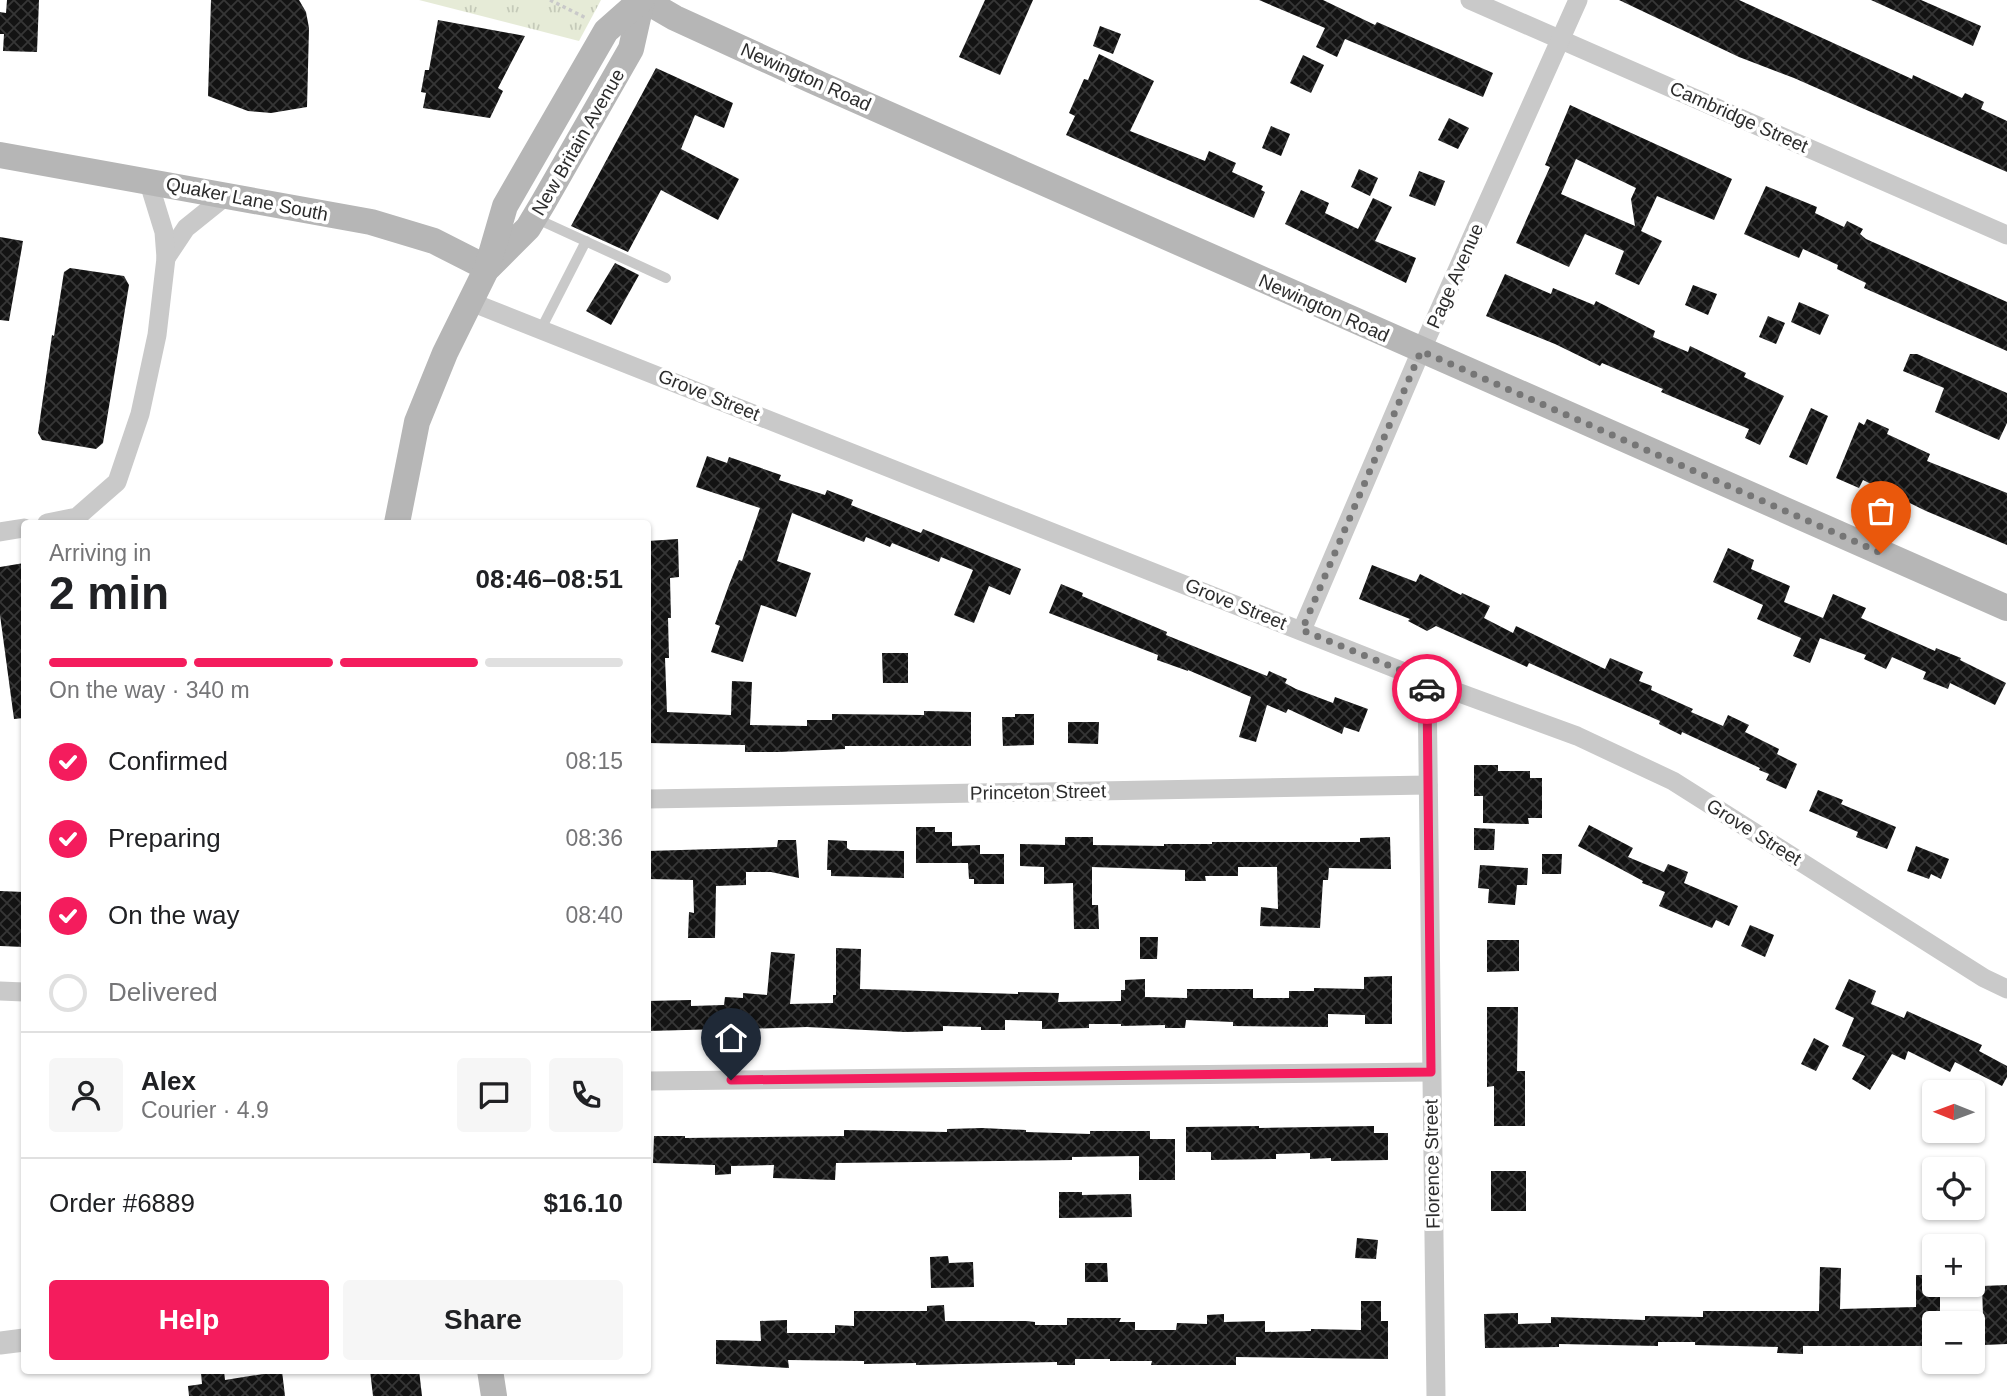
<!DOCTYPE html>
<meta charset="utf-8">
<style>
:root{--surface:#fff;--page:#f6f6f6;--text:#202124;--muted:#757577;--line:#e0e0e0;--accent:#f41c5d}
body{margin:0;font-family:Helvetica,sans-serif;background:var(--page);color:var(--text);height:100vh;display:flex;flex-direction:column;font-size:26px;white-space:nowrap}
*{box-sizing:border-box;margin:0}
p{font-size:23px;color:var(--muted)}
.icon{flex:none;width:38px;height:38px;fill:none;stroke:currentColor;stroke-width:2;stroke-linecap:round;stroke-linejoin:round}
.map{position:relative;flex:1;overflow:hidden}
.sheet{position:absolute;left:21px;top:520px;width:630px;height:854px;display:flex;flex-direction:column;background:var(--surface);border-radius:7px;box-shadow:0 2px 5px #0004}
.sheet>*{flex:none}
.needle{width:46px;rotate:271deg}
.tools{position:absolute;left:1922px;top:1080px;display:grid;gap:14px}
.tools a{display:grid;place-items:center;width:63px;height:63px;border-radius:7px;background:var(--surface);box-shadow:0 2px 5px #0004;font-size:35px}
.pin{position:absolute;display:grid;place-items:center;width:60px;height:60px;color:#fff;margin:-72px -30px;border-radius:50% 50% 50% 0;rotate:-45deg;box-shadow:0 0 7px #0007}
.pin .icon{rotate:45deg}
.courier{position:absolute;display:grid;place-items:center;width:70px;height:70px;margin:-35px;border:5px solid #f41c5d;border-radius:50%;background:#fff;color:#222;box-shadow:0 2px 9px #0007}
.headline em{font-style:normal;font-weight:700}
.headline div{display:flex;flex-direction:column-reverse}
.headline{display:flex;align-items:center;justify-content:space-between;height:119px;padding:0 28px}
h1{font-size:46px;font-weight:700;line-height:52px}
.bar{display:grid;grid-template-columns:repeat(4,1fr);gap:10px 7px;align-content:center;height:84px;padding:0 28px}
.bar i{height:9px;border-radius:5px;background:var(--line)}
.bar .on{background:var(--accent)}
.bar p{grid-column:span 4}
.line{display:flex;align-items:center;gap:18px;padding:0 28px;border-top:2px solid var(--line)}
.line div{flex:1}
.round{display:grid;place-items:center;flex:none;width:74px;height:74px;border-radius:7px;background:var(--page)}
ol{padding:0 28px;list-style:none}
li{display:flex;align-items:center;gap:21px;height:77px}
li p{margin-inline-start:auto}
li .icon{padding:7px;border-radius:50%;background:var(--accent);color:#fff;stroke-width:4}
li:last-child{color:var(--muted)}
li i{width:38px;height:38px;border:4px solid var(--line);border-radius:50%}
.cta{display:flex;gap:14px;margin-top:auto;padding:14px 28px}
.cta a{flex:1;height:80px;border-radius:7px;background:var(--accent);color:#fff;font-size:28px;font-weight:700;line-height:80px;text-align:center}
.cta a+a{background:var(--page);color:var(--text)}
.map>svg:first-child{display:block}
.park{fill:url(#park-tufts)}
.building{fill:url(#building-cross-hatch);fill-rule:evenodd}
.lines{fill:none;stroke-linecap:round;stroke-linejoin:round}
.path{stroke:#c9c9c9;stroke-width:3.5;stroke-dasharray:3.5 3.5;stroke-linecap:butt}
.service{stroke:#c9c9c9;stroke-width:10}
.minor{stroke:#c9c9c9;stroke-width:19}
.tertiary{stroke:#c9c9c9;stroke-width:23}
.secondary{stroke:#b6b6b6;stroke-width:26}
.done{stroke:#767676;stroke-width:7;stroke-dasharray:0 12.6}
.route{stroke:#f41c5d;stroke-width:9}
.labels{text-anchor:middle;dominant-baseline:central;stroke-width:7;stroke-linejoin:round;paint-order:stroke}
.street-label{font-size:19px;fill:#2c2c2c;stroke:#fff}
</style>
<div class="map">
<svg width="2007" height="1396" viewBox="0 0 2007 1396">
<defs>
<pattern id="park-tufts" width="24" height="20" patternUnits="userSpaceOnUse" patternTransform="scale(1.75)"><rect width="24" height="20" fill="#e6ebd7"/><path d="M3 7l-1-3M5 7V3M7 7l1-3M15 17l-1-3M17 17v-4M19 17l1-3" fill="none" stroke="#c5cab9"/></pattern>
<pattern id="building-cross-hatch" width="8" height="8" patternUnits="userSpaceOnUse" patternTransform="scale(1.75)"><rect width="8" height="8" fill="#131313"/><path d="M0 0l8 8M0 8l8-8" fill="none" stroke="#363636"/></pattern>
</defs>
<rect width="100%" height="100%" fill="#fff"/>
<path class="park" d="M419 0H601L579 41Z"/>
<g class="building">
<path d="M7 0H39L37 52 3 51 4 34H0V12L6 13Z"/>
<path d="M211 0H299L306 12 309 28 307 107 271 113 248 111 208 96Z"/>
<path d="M985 0H1033L1000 75 959 57Z"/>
<path d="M1259 0H1323L1375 25 1377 22 1493 73 1483 97 1345 39 1337 57 1316 47 1325 28Z"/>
<path d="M1619 0H1739L1912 79 1913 75 1962 98 1965 93 1984 102 1981 109 2007 121V172L1794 78 1739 57Z"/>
<path d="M1871 0H1921L1981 26 1973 46Z"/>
<path d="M438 20 525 36 498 88 503 91 490 118 423 108 426 93 421 92 425 70H429Z"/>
<path d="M1100 26 1121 34 1113 54 1093 46Z"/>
<path d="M1099 54 1154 81 1130 131 1205 161 1209 151 1236 163 1232 172 1263 186 1261 190 1265 192 1254 218 1066 135 1075 116 1069 113 1084 79 1088 80Z"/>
<path d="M1303 55 1324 65 1311 93 1290 83Z"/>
<path d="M656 68 733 103 724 128 695 115 681 149 739 179 718 220 661 190 628 252 571 226Z"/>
<path d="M1570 105 1732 179 1714 220 1657 196 1641 231 1662 241 1639 285 1615 274 1624 251 1585 234 1569 267 1516 243 1550 167 1545 165ZM1576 159 1636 188 1631 199 1635 226 1561 194Z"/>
<path d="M1449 118 1469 128 1458 149 1438 140Z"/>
<path d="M1271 126 1290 134 1281 156 1262 148Z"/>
<path d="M1359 169 1378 178 1370 196 1351 187Z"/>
<path d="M1419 171 1445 181 1435 206 1409 196Z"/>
<path d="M1766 186 1817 207 1815 213 1844 227 1847 221 1863 229 1860 234 1866 239 2007 302V351L1864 288 1866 283 1837 269 1838 265 1803 249 1799 258 1744 234Z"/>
<path d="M1301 190 1329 203 1325 213 1358 229 1373 198 1392 207 1375 241 1416 258 1406 283 1285 224Z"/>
<path d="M0 237 23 241 9 321 0 320Z"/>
<path d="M615 263 639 275 611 325 586 311Z"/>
<path d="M70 268 124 276 129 285 103 443 96 449 42 440 38 433 52 335 54 336 64 272Z"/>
<path d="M1505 274 1551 294 1553 288 1594 305 1596 301 1655 331 1653 337 1688 352 1690 346 1746 373 1744 377 1784 396 1760 445 1745 438 1749 429 1661 392 1663 389 1602 363 1600 366 1555 344 1486 316Z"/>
<path d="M1693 285 1717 294 1708 315 1685 305Z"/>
<path d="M1799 302 1829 315 1820 335 1791 322Z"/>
<path d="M1768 316 1785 323 1776 344 1759 337Z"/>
<path d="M1910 354H1917L2007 393V423L1999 440 1935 412 1944 388 1903 371Z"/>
<path d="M1811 408 1828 416 1807 465 1789 457Z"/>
<path d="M1867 419 1889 429 1887 434 1930 454 1927 461 2007 493V545L1926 511 1863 480 1859 488 1836 478 1859 422 1864 425Z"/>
<path d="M707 456 727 463 729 457 781 475 779 480 825 495 827 490 853 500 851 505 921 533 923 529 1021 569 1010 595 989 586 974 623 954 615 973 570 941 557 939 562 892 543 890 547 866 537 864 542 792 513 777 561 811 573 796 617 761 605 743 662 711 652 720 626 715 624 729 585 739 560 742 561 760 508 696 487Z"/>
<path d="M678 539 679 577 670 578 671 618H668L669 658H665L667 712 731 715 732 681 752 682 750 725 807 726V720H832V714L924 715V711L971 712V746H845V749L779 752H745V745L648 743V541Z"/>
<path d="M1728 548 1754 560 1751 569 1790 586 1784 602 1823 618 1833 594 1866 608 1861 618 1935 651 1936 648 1961 658 1960 660 2006 683 1995 705 1950 683 1948 689 1923 679 1926 672 1892 657 1886 669 1864 659 1866 655 1820 638 1810 663 1793 656 1801 638 1757 619 1763 605 1713 582Z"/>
<path d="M24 563V718L14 719 0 615V567Z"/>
<path d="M1372 565 1416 582 1420 574 1461 595 1462 593 1490 606 1484 618 1513 633 1516 626 1605 669 1610 658 1643 672 1639 681 1652 686 1651 690 1693 709 1691 712 1723 726 1728 715 1749 725 1745 732 1779 749 1777 754 1797 764 1786 789 1766 780 1769 774 1759 770 1760 768 1682 732 1681 735 1659 724 1660 721 1529 663 1527 667 1436 626 1427 631 1408 621 1410 619 1359 599Z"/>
<path d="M1061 584 1083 593 1082 596 1167 632 1166 635 1267 676 1269 671 1287 679 1285 683 1296 689 1333 703 1335 697 1368 709 1359 732 1344 727 1342 734 1288 709 1286 713 1267 705 1256 742 1239 737 1251 697 1188 670V671L1157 660 1158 655 1049 613Z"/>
<path d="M882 653H908V683H883Z"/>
<path d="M1015 714H1034V745L1003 746 1002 717H1015Z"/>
<path d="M1068 722H1099L1098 744 1068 743Z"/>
<path d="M1474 765H1498V771H1530V778H1542V818H1528L1529 824 1483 823V796H1474Z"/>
<path d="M1818 790 1843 800 1841 804 1896 827 1887 849 1856 837 1858 832 1809 811Z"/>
<path d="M1589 825 1633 848 1628 857 1664 872 1668 864 1688 872 1684 883 1738 906 1729 926 1716 920 1712 928 1659 906 1665 892 1642 883 1643 881 1578 846Z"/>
<path d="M916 827H935V832H952V846L980 845V854H1004V884H974V879H969L968 863H916Z"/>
<path d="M1474 828 1495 829 1494 850H1474Z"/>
<path d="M1065 837H1093V845L1164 846V844H1212V842H1360V838L1390 837 1391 869 1329 868 1328 880H1323L1320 928 1260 926 1261 907 1278 909 1277 867H1238V876H1205L1206 881H1185V870L1092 867V905H1098L1099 929H1074L1073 883 1044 884V867L1020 866V844L1065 845Z"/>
<path d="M778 840H796L799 878 771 872H746V885L716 886 715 938H688L689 912 694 913 693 880 648 879V851L777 847Z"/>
<path d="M828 840 847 841V848L850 850 904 851V878L831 876V870H827Z"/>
<path d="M1916 846 1949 859 1941 879 1931 874 1929 879 1907 871Z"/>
<path d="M1542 854H1562L1561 874H1542Z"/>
<path d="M1480 865 1528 868 1527 885H1517L1515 905 1488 903 1489 889 1478 888Z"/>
<path d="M0 891 24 892V947L0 946Z"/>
<path d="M1750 925 1774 935 1765 957 1741 946Z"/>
<path d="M1140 937H1158L1157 959H1140Z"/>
<path d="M1487 940H1519V971L1487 972Z"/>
<path d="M836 948 861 949 860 989 1018 994V992L1059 993 1058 1002 1121 1001V990H1125V980L1145 979V997L1187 998V989H1253V998H1289V991H1314V988L1364 989V977L1392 976V1024H1365V1015L1328 1014V1027L1233 1026V1022L1186 1020 1185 1028H1165V1025L1121 1026V1024H1089V1028L1042 1029V1021L1005 1020V1030H981V1027L943 1026V1031L905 1032 807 1027 744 1029 743 1034 723 1032V1029L648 1031V1001L691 1000V1006L724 1005 725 997 743 998V993L767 995 771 952 795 954 790 1004 833 1003V995H836Z"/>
<path d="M1849 979 1876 991 1871 1004 1904 1018 1907 1011 1982 1045 1979 1051 2007 1066V1077L2002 1086 1955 1062 1950 1072 1908 1051 1905 1060 1892 1054 1870 1090 1852 1079 1865 1056 1842 1046 1854 1018 1835 1009Z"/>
<path d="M1487 1007H1518L1517 1071H1525V1126H1494V1086L1487 1087Z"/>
<path d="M1814 1038 1829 1046 1816 1071 1801 1064Z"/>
<path d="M1259 1126V1128L1374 1126V1133H1388V1160L1331 1161V1158L1310 1159V1153L1276 1154V1159L1211 1160V1152H1186V1127Z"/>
<path d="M982 1128 1026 1130V1132L1090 1134V1131H1150V1139H1175V1180H1139V1156L1072 1157V1160L836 1163 835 1180 773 1178 774 1165 731 1166V1174L715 1175V1165L653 1163 654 1136H685V1138L844 1136V1130L947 1132V1129Z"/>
<rect x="1491" y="1171" width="35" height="40"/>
<path d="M1059 1192H1082V1195L1131 1194 1132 1217 1059 1218Z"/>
<path d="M1357 1238 1378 1240 1376 1259 1355 1258Z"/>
<path d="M948 1256 949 1263 973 1262 974 1287 931 1288 930 1257Z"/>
<path d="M1085 1263H1107L1108 1282H1085Z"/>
<path d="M1820 1267 1841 1268 1840 1309 1916 1307V1275H1934V1284H1940V1323H1934V1346H1803V1354L1777 1353 1778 1347 1695 1345V1342H1658V1346L1559 1344V1347L1485 1348 1484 1314 1518 1313V1324L1551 1323V1317L1645 1320V1316L1703 1317V1311H1819Z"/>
<path d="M2007 1285V1344L1984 1345 1982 1286Z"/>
<path d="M1361 1301H1381V1321H1388V1359L1236 1357V1365H1151L1152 1361H1110V1359H1075V1365H1057V1362L916 1365V1363L864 1364V1361L788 1360 789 1368 716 1364V1340L761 1341 760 1321 787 1320V1333H835V1325L854 1326V1311H927V1306L944 1305 945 1321H1027L1035 1322V1325H1067V1318H1121L1119 1322H1135V1330H1176L1177 1323 1207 1324V1315L1224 1314V1322L1265 1321V1332L1311 1331V1329L1361 1330Z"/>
<path d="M370 1370H419L422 1396H373Z"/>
<path d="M224 1371 225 1380 282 1371 285 1396H189L188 1386 202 1384 201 1373Z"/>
</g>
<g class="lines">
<path class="path" d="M550 0 586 18"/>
<g class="service">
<path d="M535 218 666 278"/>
<path d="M541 329 586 241"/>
</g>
<g class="minor">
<path d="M1470 0 2007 235"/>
<path d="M166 258 186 228 227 195"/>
<path d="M471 302 1427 681 1577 736 1673 781 1984 978 2007 989"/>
<path d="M47 523 77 517 117 482 140 414 157 335 166 258 164 232 148 180"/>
<path d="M0 532 24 528"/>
<path d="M1302 630 1421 351 1578 0"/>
<path d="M1427 681 1436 1396"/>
<path d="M648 799 1428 785"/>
<path d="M0 991 24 992"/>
<path d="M648 1081 1431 1072"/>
</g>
<path class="tertiary" d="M0 1343 24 1340"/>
<g class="secondary">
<path d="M644 0 675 18 813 81 2007 608"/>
<path d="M0 155 371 222 434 241 487 268"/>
<path d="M489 267 528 228 543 203 631 49 642 0"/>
<path d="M397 523 417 422 445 353 487 268 505 206 606 31 641 0"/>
<path d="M490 1370 494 1396"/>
</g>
</g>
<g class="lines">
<path class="done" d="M1427 689V681L1302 630 1421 351 1881 553"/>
<path class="route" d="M731 1080 1431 1072 1427 689"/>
</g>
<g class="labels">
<g class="street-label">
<text transform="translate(806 77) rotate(24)">Newington Road</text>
<text transform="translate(1739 117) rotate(24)">Cambridge Street</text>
<text transform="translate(578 142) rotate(-60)">New Britain Avenue</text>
<text transform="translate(247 199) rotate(11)">Quaker Lane South</text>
<text transform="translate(1455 276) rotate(-66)">Page Avenue</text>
<text transform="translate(1324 308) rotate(24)">Newington Road</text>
<text transform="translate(709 395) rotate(22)">Grove Street</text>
<text transform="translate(1236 604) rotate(22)">Grove Street</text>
<text transform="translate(1038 792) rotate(-1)">Princeton Street</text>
<text transform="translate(1754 832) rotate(32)">Grove Street</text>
<text transform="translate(1432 1164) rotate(-91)">Florence Street</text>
</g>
</g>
</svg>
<div class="tools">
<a><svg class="needle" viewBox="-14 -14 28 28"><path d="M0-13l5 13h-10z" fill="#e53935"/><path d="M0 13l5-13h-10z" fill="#757577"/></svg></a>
<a><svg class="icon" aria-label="locate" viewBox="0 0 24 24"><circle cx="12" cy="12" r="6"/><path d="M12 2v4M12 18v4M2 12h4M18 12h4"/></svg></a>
<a>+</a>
<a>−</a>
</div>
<div class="pin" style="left:1881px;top:553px;background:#ea580c"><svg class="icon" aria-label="bag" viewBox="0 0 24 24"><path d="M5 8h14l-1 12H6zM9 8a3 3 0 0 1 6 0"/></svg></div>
<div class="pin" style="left:731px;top:1080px;background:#1f2937"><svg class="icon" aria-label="home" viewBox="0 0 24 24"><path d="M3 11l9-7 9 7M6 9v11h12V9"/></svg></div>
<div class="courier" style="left:1427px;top:689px"><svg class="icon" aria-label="car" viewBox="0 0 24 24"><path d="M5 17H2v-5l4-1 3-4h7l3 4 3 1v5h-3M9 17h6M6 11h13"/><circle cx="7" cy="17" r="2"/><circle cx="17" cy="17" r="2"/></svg></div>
<section class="sheet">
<div class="headline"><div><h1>2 min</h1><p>Arriving in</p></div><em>08:46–08:51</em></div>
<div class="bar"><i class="on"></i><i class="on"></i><i class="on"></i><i></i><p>On the way · 340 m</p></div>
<ol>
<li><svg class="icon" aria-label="check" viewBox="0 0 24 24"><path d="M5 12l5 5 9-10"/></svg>Confirmed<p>08:15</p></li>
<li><svg class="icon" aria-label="check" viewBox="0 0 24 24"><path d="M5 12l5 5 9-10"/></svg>Preparing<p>08:36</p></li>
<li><svg class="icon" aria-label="check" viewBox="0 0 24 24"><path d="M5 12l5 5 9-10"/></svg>On the way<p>08:40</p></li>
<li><i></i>Delivered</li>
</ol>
<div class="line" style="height:126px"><a class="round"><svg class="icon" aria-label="person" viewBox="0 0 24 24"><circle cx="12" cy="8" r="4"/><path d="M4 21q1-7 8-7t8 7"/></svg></a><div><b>Alex</b><p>Courier · 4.9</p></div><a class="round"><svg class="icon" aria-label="chat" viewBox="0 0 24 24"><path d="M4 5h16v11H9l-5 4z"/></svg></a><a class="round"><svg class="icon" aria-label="phone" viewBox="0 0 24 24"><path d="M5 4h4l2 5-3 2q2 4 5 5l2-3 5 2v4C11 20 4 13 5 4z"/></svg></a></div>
<div class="line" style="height:91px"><div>Order #6889</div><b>$16.10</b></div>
<div class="cta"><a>Help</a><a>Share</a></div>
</section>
</div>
